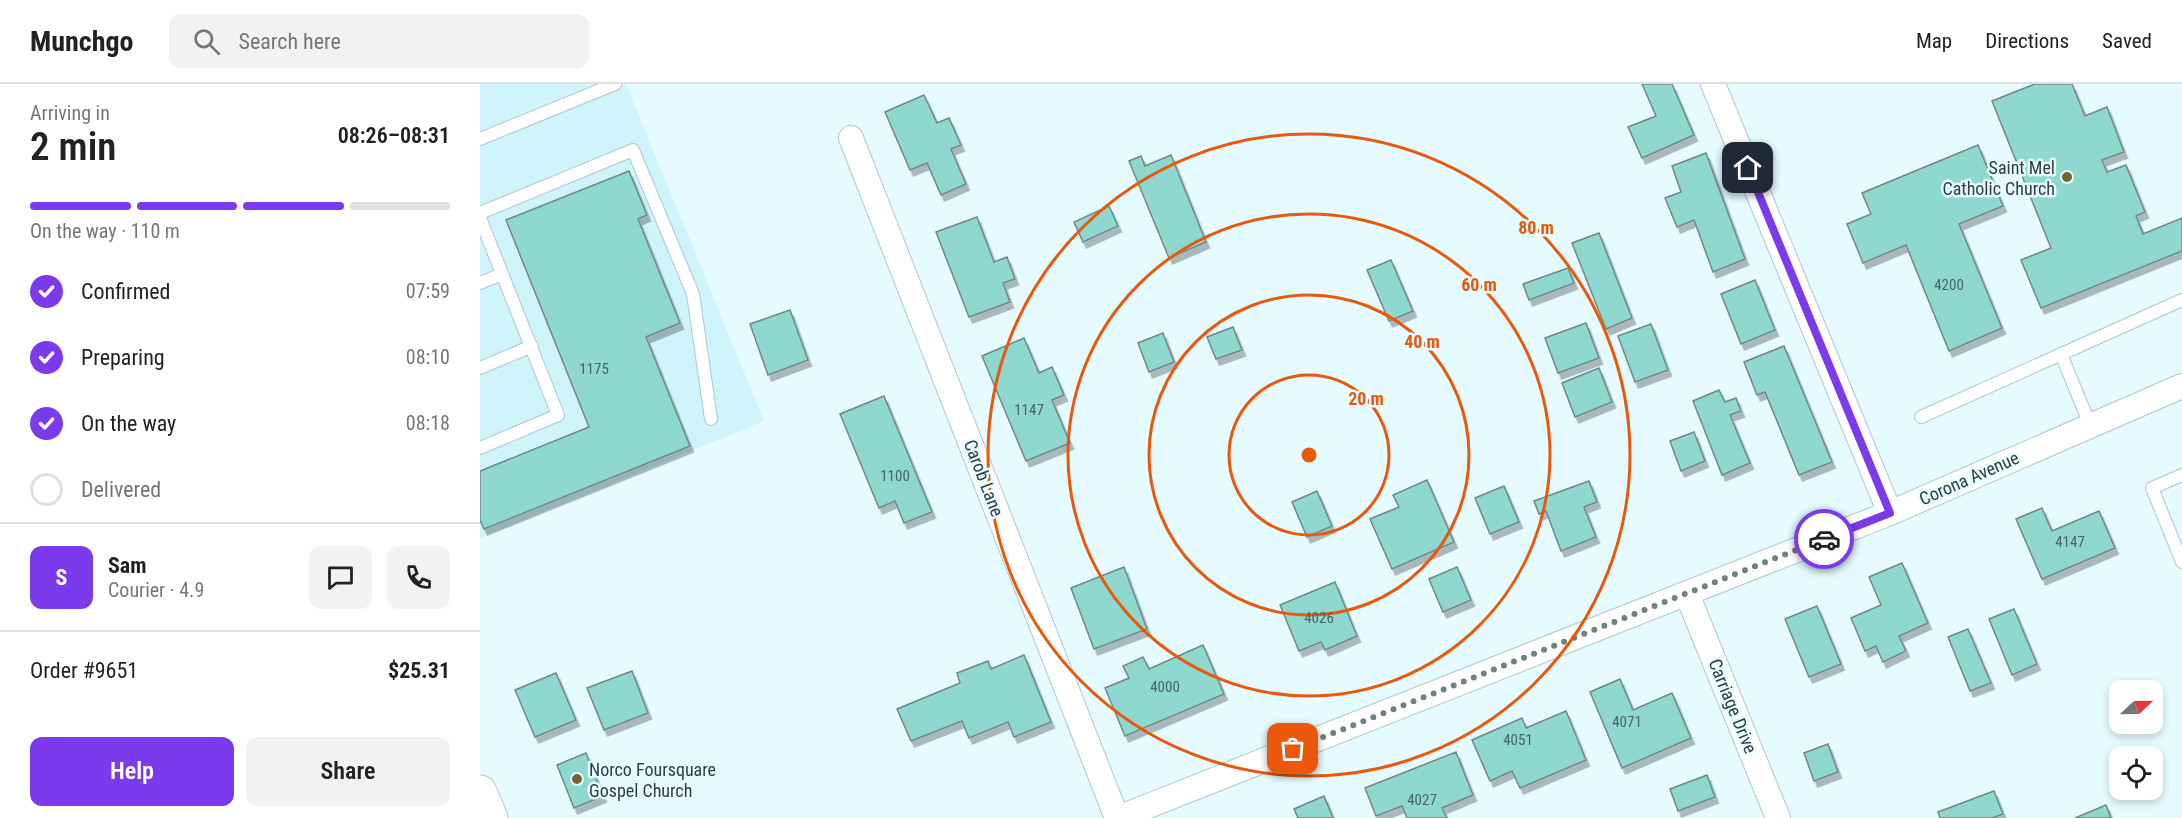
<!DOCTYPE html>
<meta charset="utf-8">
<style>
:root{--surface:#fff;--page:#f2f2f2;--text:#222;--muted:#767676;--line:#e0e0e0;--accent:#7c3aed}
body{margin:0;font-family:"Roboto Condensed",sans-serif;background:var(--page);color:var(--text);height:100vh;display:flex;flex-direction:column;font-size:22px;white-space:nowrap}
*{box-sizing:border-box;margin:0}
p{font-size:20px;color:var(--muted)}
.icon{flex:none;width:33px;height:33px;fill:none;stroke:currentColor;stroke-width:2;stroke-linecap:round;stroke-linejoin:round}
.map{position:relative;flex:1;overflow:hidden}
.side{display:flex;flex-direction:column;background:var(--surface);width:480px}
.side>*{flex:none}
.needle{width:39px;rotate:68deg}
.controls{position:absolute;left:1629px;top:596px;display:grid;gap:12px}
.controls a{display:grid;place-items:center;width:54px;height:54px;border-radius:12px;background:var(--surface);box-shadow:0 3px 9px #0003;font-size:30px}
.pin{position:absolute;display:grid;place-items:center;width:51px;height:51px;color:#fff;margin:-26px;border-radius:12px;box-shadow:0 3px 9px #0006}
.courier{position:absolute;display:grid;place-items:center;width:60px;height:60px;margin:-30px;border:4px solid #7c3aed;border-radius:50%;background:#fff;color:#222;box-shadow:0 2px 8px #0007}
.head em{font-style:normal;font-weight:600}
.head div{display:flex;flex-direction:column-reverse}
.head{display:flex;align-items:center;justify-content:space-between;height:102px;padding:0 30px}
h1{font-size:39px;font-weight:600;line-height:45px}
.bar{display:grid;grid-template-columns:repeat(4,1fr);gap:9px 6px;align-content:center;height:72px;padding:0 30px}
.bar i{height:8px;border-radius:4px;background:var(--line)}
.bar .current{background:var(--accent)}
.bar p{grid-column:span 4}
.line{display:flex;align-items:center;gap:15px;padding:0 30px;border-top:2px solid var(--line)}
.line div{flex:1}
.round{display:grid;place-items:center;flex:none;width:63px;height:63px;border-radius:12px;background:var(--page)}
ol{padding:0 30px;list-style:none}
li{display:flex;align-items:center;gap:18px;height:66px}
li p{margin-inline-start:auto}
li .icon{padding:6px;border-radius:50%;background:var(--accent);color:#fff;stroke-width:4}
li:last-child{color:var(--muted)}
li i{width:33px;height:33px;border:3px solid var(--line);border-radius:50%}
.primary-button{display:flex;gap:12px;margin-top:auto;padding:12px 30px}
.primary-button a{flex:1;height:69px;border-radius:12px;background:var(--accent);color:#fff;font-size:24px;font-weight:600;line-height:69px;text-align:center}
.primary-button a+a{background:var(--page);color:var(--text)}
header{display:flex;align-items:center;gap:36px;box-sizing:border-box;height:84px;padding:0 30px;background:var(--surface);border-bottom:2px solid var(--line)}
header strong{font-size:28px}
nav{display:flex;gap:33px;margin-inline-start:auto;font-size:21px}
.search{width:420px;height:54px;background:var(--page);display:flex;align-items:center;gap:15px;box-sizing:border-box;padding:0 21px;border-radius:12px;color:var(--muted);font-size:22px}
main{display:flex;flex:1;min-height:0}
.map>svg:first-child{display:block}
.built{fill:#cff4fb}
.building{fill:#8ed8d0;stroke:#708986;stroke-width:1.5;filter:url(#shadow)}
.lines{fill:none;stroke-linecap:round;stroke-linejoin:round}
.service-casing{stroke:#aec8cd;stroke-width:14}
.minor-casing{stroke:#aec8cd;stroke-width:26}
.primary-casing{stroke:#aec8cd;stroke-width:35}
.service{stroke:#fff;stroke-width:12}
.minor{stroke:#fff;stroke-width:24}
.primary{stroke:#fff;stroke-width:33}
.done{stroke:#718082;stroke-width:6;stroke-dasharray:0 10.8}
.route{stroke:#7c3aed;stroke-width:8}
.ring{fill:none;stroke:#e8590c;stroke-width:3}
.poi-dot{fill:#726532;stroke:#e5fbff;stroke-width:2}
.labels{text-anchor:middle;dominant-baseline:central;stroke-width:5;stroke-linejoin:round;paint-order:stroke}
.number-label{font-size:15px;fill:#496463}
.poi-label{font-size:18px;fill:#323d3f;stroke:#e5fbff;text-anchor:end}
.street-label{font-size:18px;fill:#323d3f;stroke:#e5fbff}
.centre{fill:#e8590c;stroke:#e5fbff;stroke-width:3}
.ring-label{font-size:18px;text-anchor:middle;font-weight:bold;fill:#e8590c;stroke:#e5fbff;stroke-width:5;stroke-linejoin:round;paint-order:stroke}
</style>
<header>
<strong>Munchgo</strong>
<div class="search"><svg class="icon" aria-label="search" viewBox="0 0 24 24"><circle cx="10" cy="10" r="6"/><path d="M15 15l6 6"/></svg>Search here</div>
<nav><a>Map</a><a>Directions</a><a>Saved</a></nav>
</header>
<main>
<section class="side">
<div class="head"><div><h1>2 min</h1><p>Arriving in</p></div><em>08:26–08:31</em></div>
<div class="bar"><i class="current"></i><i class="current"></i><i class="current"></i><i></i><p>On the way · 110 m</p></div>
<ol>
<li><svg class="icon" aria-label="check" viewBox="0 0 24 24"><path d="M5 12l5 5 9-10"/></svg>Confirmed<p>07:59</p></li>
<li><svg class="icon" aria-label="check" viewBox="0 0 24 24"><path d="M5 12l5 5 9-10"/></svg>Preparing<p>08:10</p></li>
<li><svg class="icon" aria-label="check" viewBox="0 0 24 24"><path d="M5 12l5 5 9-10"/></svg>On the way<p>08:18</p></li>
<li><i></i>Delivered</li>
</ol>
<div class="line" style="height:108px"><b class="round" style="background:var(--accent);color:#fff">S</b><div><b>Sam</b><p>Courier · 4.9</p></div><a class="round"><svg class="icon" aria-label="chat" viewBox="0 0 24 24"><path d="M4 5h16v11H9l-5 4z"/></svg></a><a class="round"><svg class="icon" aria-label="phone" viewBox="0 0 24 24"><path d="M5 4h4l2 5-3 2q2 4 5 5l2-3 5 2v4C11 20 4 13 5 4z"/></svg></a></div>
<div class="line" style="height:78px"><div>Order #9651</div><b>$25.31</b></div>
<div class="primary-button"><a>Help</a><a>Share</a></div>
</section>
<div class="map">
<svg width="1702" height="734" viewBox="0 0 1702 734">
<defs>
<filter id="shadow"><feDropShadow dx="3.5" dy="6" stdDeviation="0" flood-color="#0004"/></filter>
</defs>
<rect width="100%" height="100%" fill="#e5fbff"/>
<path class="built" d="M0 0H146L284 337 0 454Z"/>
<g class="building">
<path d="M1162 0H1192L1214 51 1162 74 1148 43 1176 32Z"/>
<path d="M1555 0H1592L1605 32 1627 23 1644 68 1622 76 1627 88 1646 81 1665 128 1656 132 1663 150 1702 134V167L1561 224 1541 176 1571 164 1512 17Z"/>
<path d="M444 11 457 39 469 34 481 61 471 65 486 100 461 111 447 79 430 86 405 28Z"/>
<path d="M1498 61 1523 122 1479 140 1522 244 1469 267 1426 161 1383 179 1367 140 1391 130 1382 109Z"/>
<path d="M1226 69 1265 175 1233 188 1214 136 1197 143 1185 114 1201 108 1192 82Z"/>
<path d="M691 71 726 158 689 174 649 77 661 72 665 82Z"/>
<path d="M149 87 167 131 158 135 200 239 166 253 210 362 4 445 0 436V387L109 343 26 136Z"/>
<path d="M629 122 638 142 603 158 594 138Z"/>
<path d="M497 133 514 178 527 173 535 195 523 199 530 218 489 233 456 148Z"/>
<path d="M1119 149 1152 234 1126 245 1092 159Z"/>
<path d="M911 176 933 227 909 237 887 186Z"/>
<path d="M1088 184 1094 199 1049 216 1043 200Z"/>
<path d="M1275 196 1295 246 1261 260 1241 210Z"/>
<path d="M310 226 328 276 288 291 270 240Z"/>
<path d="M1106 239 1119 274 1078 289 1065 254Z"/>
<path d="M1171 240 1188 286 1155 298 1138 252Z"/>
<path d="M753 243 762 266 736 275 727 253Z"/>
<path d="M683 249 694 278 669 288 658 259Z"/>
<path d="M544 254 559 289 572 283 584 311 572 316 590 359 546 377 502 272Z"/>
<path d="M1304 262 1352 378 1319 391 1285 308 1277 311 1264 278Z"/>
<path d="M1119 284 1132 318 1095 333 1082 299Z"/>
<path d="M1239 306 1245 318 1256 314 1261 327 1250 331 1270 379 1242 391 1213 317Z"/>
<path d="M404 312 452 428 424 439 415 417 399 424 360 330Z"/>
<path d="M1214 348 1225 377 1201 387 1190 357Z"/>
<path d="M947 396 974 458 912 485 890 435 919 423 913 411Z"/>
<path d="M1109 397 1117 418 1104 423 1116 453 1081 467 1066 427 1059 430 1054 417Z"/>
<path d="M1024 402 1039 438 1010 450 995 414Z"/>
<path d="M837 407 852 442 827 453 812 418Z"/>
<path d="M1562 424 1572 447 1619 427 1635 464 1562 495 1536 435Z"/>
<path d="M1422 479 1448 539 1419 552 1426 567 1403 578 1396 562 1385 567 1371 534 1401 521 1389 493Z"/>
<path d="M644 483 667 545 614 565 591 504Z"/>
<path d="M977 483 991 516 963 528 949 495Z"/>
<path d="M855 498 877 552 845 566 841 558 819 567 800 521Z"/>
<path d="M1337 522 1361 580 1329 593 1305 535Z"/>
<path d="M1534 525 1557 580 1532 591 1509 535Z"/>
<path d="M1488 545 1511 599 1490 607 1468 553Z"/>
<path d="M723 561 744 610 645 652 625 604 649 594 643 582 663 573 669 585Z"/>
<path d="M544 571 571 638 534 653 528 638 489 654 482 637 431 657 417 625 480 599 477 589 508 577 511 585Z"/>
<path d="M152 587 168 629 124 646 107 604Z"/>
<path d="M76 589 96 636 55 653 35 606Z"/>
<path d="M1140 595 1153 626 1192 609 1211 654 1142 684 1110 608Z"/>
<path d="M1086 627 1106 676 1040 704 1032 687 1010 697 992 656 1042 634 1046 644Z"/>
<path d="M1348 660 1358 688 1334 697 1324 669Z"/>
<path d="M976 668 993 711 962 724 967 734H927L922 722 896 732 885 704Z"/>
<path d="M106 669 123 712 94 724 77 681Z"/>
<path d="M1227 691 1235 713 1198 727 1190 705Z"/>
<path d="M1514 707 1523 730 1512 734H1460L1458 728Z"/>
<path d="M844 712 853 734H818L814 725Z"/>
<path d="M1626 721 1631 734H1595Z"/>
</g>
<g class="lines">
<g class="service-casing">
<g id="service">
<path d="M0 55 135 0"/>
<path d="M0 129 153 66 213 210 231 335"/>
<path d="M0 134 78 331 0 364"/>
<path d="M0 199 22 190"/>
<path d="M1581 270 1610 341"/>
<path d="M0 284 52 262"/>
<path d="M1441 333 1702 216"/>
<path d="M1702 391 1672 404 1702 478"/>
</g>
</g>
<g class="minor-casing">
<g id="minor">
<path d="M1233 0 1410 429"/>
<path d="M371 54 637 734"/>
<path d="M1207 510 1298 734"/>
<path d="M638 734 1410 429 1702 302"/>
</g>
</g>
<g class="primary-casing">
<path id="primary" d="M0 708 11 734"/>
</g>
<use href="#service" class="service"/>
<use href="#minor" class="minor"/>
<use href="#primary" class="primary"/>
</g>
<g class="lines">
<path class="done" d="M813 665 1344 455"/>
<path class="route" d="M1268 84 1410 429 1344 455"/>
</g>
<g class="ring">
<circle cx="829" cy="371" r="80"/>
<circle cx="829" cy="371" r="160"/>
<circle cx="829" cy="371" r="241"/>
<circle cx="829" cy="371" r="321"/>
</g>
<g class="poi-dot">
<circle cx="1587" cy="93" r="6"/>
<circle cx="97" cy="695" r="6"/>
</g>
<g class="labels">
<g class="number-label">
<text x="1469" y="201">4200</text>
<text x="114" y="285">1175</text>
<text x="549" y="326">1147</text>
<text x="415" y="392">1100</text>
<text x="1590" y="458">4147</text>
<text x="839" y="534">4026</text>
<text x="685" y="603">4000</text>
<text x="1147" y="638">4071</text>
<text x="1038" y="656">4051</text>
<text x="942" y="716">4027</text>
</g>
<g class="poi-label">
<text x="1575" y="83">Saint Mel<tspan x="1575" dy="21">Catholic Church</tspan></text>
<text x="109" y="685" text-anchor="start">Norco Foursquare<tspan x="109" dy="21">Gospel Church</tspan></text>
</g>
<g class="street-label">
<text transform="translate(504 394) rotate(69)">Carob Lane</text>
<text transform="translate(1489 394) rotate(-24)">Corona Avenue</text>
<text transform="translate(1253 622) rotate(68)">Carriage Drive</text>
</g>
</g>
<circle cx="829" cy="371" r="9" class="centre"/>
<g class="ring-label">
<text x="1056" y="150">80 m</text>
<text x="999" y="207">60 m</text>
<text x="942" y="264">40 m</text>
<text x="886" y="321">20 m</text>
</g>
</svg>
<div class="controls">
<a><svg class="needle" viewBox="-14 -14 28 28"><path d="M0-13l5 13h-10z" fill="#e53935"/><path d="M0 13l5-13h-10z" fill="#767676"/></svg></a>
<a><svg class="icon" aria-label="locate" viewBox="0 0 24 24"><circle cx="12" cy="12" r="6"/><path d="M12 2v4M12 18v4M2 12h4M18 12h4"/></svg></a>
</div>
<div class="pin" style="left:813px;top:665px;background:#ea580c"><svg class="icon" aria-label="bag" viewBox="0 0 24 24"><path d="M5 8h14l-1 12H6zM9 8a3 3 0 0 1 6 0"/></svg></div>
<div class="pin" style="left:1268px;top:84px;background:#1f2937"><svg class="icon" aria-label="home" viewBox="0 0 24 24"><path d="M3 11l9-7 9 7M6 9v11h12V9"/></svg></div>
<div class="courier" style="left:1344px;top:455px"><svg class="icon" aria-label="car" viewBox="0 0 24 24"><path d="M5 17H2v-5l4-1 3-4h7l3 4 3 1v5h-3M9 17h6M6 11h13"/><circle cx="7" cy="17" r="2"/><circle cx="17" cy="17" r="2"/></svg></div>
</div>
</main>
